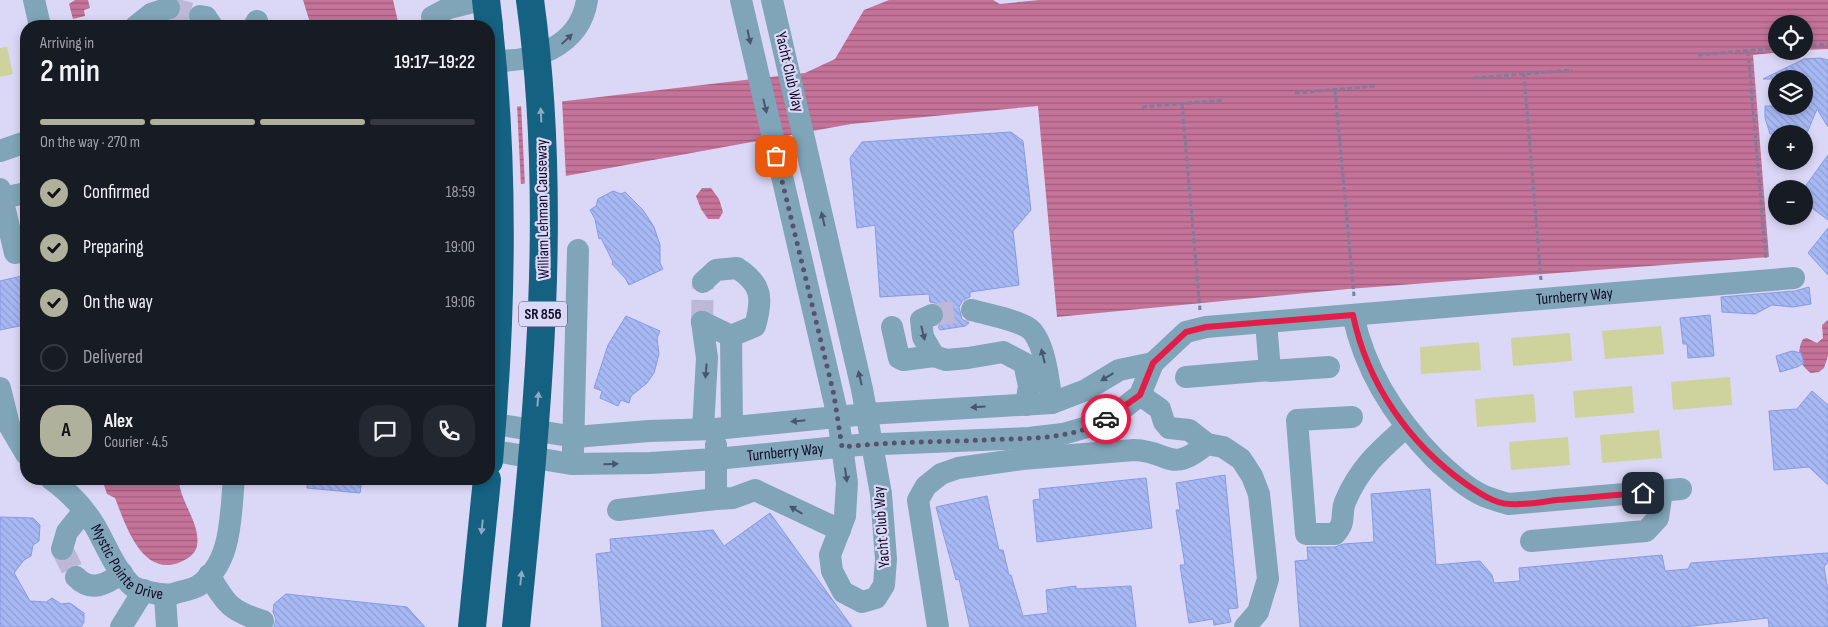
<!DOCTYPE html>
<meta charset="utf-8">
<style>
:root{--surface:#171b24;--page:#242831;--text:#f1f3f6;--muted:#9ea1a6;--line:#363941;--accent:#afb19c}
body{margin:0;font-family:"Sofia Sans Condensed",sans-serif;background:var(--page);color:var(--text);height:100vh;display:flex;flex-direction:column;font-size:19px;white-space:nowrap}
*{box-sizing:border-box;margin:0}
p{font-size:16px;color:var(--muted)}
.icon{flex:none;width:28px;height:28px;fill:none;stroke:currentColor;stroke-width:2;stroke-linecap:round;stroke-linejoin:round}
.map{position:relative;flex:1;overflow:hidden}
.sheet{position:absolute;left:20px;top:20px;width:475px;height:465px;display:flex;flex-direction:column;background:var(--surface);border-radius:20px;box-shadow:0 2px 8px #0003}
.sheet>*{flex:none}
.tools{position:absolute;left:1768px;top:15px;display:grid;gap:10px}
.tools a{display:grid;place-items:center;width:45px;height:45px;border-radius:50%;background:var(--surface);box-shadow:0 2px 8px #0003;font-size:25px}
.pin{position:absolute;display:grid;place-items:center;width:42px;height:42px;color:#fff;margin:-21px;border-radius:10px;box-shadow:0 2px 8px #0006}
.courier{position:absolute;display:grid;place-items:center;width:50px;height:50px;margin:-25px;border:4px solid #e11d48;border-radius:50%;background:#fff;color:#222;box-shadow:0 1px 6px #0007}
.head em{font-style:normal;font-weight:600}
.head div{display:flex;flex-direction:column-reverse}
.head{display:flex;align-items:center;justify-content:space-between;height:85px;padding:0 20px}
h1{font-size:32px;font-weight:600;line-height:38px}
.bar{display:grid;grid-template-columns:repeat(4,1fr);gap:8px 5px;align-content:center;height:60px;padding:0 20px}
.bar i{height:6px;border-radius:4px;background:var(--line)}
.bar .selected{background:var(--accent)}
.bar p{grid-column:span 4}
.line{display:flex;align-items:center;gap:12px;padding:0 20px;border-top:1px solid var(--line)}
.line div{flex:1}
.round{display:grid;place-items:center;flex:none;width:52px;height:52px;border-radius:20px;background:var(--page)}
ol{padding:0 20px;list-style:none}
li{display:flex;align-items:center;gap:15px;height:55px}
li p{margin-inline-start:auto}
li .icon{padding:5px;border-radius:50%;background:var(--accent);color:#111;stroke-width:4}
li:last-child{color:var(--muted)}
li i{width:28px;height:28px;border:2px solid var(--line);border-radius:50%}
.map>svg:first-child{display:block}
.pitch{fill:#ced29c}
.water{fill:url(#water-rules)}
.pier{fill:#dbd7f7}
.building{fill:url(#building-back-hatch);stroke:#869ae3}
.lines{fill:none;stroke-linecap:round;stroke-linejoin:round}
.minor-tunnel{stroke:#bdb8d8;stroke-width:22;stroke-dasharray:22 11;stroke-linecap:butt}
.path{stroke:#817c9a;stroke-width:3;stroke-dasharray:5 2.5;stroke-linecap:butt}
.minor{stroke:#80a4b8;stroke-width:22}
.highway{stroke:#146181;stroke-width:28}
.highway-bridge{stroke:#146181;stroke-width:28}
.oneway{fill:#48576f}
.oneway2{fill:#8ba8c8}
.done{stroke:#58526f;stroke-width:5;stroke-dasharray:0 9}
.route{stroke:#e11d48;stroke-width:6}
.labels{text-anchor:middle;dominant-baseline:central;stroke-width:4.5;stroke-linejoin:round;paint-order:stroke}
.shield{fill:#dbd7f7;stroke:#4e4865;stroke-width:1}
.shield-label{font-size:15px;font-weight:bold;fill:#110a26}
.street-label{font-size:16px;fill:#110a26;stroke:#dbd7f7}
</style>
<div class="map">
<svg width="1828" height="627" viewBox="0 0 1828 627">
<defs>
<pattern id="water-rules" width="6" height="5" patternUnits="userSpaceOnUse" patternTransform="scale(1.25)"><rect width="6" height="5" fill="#c57399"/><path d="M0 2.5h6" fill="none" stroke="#9f5d7d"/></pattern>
<pattern id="building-back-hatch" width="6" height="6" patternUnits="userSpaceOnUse" patternTransform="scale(1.25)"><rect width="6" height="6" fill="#a7b9f4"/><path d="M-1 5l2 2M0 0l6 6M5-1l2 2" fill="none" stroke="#8f9ed1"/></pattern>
</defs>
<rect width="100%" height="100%" fill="#dbd7f7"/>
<g class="pitch">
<path d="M7 47 13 74 0 77V48Z"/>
<path d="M1661 326 1664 354 1605 359 1602 331Z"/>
<path d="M1570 333 1572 361 1513 366 1511 338Z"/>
<path d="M1479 342 1481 370 1421 374 1420 347Z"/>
<path d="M1730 377 1732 405 1673 410 1671 382Z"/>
<path d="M1632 386 1634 413 1575 418 1573 391Z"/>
<path d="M1534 394 1536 422 1477 427 1475 399Z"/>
<path d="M1659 430 1662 458 1602 463 1600 435Z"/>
<path d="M1568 437 1570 465 1511 470 1509 442Z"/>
</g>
<g class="water">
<path d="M75 0H88L90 8 84 10 85 16 73 19 69 4Z"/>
<path d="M303 0H393L399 26H311Z"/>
<path d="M889 0H993L1000 4 1039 0H1828V49L1804 50V24H1776V51H1794L1753 55 1769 257 1348 289 1057 317 1038 106 851 124 489 190V110L805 73 835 59 864 10Z"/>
<path d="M702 188H711L719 199 723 212 719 219H708L701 209 696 196Z"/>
<path d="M1828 320V356L1824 368 1819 372 1811 373C1799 365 1796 352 1803 339L1807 338 1817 343 1823 338 1822 325Z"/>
<path d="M102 479H179C179 501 201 523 197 546 195 555 186 560 178 563 141 576 125 523 115 498L107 494Z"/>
</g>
<g class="pier">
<path d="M562 99 566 178 525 186 521 104Z"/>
<path d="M517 104 521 187 489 192V107Z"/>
</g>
<g class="building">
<path d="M1820 58 1828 60V127L1817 109 1804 140V134H1770L1765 118V106H1804V79H1763L1804 59Z"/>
<path d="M1011 132 1023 141 1031 210 1013 231 1019 285 970 292V297L963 300 959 307 962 319 969 323 965 326 940 330 938 327 943 322 944 310 939 304 930 302 929 294 880 297 875 225 857 228 850 158 862 142Z"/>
<path d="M1828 155V220L1804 202V188Z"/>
<path d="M613 191 621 194 625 192 643 210 654 227 660 245V263L663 269 629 285 625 278 612 264 613 262 601 238 599 239 595 219 590 210 596 206 598 199Z"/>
<path d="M1828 228V275L1808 253Z"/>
<path d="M26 275V305L20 307 24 325 0 330V281Z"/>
<path d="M1809 287 1811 304 1793 307 1772 305 1755 314 1722 312 1721 297 1795 291Z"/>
<path d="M1710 315 1714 356 1688 358 1687 344H1683L1680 318Z"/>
<path d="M626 316 660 331 657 338 659 354 654 373 647 383 631 396 629 403 621 400 618 406 600 398 602 391 594 388 608 345Z"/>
<path d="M1792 351 1801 353 1804 363 1797 367 1780 372 1776 356Z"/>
<path d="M1812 391 1828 405V485L1809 467 1774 470 1769 411 1797 409Z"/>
<path d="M1225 475 1238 608 1228 609 1231 622 1214 625 1213 619 1189 623 1180 565H1185L1176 510H1180L1176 483Z"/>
<path d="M1146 478 1152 528 1037 542 1033 500 1040 499 1039 489Z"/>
<path d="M308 479H362L360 493 307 488Z"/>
<path d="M1430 489 1436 565 1480 561 1492 575 1494 583 1520 581 1519 568 1662 555 1665 571 1688 569 1691 563 1828 553V562L1824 567 1828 591V627H1769L1768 618 1683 627H1300L1295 561 1308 560 1307 547H1335L1343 544 1374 542 1371 494Z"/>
<path d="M987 496 999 550H1003L1009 575H1011L1023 616 1048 613 1046 590 1076 586V589L1131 586 1136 627H970L959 579 956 580 936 507Z"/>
<path d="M770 513 852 627H602L596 554 611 552 610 539 713 530 724 546Z"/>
<path d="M0 517 33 518 40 525 39 541 33 545 31 556 24 560 14 573 30 601 46 602 52 598 61 604 70 603 84 613V622L81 627H0Z"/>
<path d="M286 594 407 607 425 627H274L276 619 273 612 274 604Z"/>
</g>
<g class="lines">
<g class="minor-tunnel">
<path d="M169 8 200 16"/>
<path d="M932 315 972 310"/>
<path d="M702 322 703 282"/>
<path d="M62 549 76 577"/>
</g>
<g class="path">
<path d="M1804 46 1828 44"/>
<path d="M1748 51 1766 260"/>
<path d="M1698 55 1776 48"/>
<path d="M1524 74 1541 280"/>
<path d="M1474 78 1572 70"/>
<path d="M1335 90 1354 296"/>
<path d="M1295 93 1376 86"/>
<path d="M1182 104 1200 310"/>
<path d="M1142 107 1224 100"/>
</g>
<g class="minor">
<path d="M34 0 40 26"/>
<path d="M741 0 838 417 847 483 845 516 830 555 832 571 843 592 862 602 876 598 884 585 886 559 881 494 862 389 772 0"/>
<path d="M200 16 206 17 212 26"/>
<path d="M432 17 449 8 481 0"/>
<path d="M136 26 151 14 169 8"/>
<path d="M254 26 257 21"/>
<path d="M489 60C531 64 580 47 587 0"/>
<path d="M0 151 26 142"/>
<path d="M0 189 15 253 26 251"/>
<path d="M2 198 26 193"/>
<path d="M972 310C989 315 1011 318 1027 327 1045 337 1049 384 1052 403"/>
<path d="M932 315 921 320 923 337 934 356"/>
<path d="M1353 315C1365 372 1395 418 1435 459 1449 472 1466 488 1484 496 1492 499 1501 502 1509 504L1681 489"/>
<path d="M702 322 731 336 755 326C763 298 762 284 737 268L716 270 703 282"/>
<path d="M702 322 707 358 703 429"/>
<path d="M1266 322 1270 371 1329 367"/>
<path d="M892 327 899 358 903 360 934 356 946 360 968 358 1003 352 1024 363 1029 386 1026 405"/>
<path d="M731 336 732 427"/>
<path d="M1186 377 1270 370"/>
<path d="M0 388 9 425 26 454"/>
<path d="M1140 395 1160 409 1164 422 1169 428 1189 430 1207 444"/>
<path d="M1352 417 1297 420 1306 534H1335C1347 521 1340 515 1345 502 1359 468 1380 450 1406 427"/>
<path d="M489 423 575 437 649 431 715 429 867 414 1052 403 1086 390 1119 370 1153 363"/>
<path id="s1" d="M489 450 571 464 650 463 716 459 858 445 1029 438 1063 434 1098 424 1121 410 1140 395 1153 363 1186 332 1206 327 1794 278"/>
<path d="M573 451 578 250"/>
<path id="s2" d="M51 479C69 492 83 506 95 526 106 545 114 567 130 584 136 591 164 596 173 594 180 591 191 590 198 586 233 563 230 516 234 479"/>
<path d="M716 499 733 498 755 490 840 530"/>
<path d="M618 510 716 499V445"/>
<path d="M1531 541 1646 531 1658 518 1662 491"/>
<path d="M62 549 67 532 84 511"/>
<path d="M209 575C226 604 230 611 263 621"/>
<path d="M76 577C91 593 107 584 122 573"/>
<path d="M165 596 167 627"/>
<path d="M121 627 144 590"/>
<path d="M938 627 918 500 926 486 941 474 958 468 1022 459 1134 450C1171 451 1169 475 1207 444L1223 447 1241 459 1252 476 1259 494 1268 579 1258 612 1245 627"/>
</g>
<g class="highway">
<path d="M486 0 489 26"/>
<path d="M472 627 487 479"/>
</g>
<g class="highway-bridge">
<path d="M489 28C505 172 502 317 489 461"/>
<path d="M516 627C537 418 559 209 530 0"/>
</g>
</g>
<defs><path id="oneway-solid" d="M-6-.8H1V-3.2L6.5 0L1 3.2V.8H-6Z" transform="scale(1.25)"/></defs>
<g class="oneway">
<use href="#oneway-solid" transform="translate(749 37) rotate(78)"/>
<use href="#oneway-solid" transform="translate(567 39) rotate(-43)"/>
<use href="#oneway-solid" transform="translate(765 106) rotate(77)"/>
<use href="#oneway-solid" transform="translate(823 219) rotate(-103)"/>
<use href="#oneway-solid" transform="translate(923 333) rotate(76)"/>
<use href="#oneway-solid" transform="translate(1043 356) rotate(-104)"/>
<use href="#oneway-solid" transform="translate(706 371) rotate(95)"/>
<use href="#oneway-solid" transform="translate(1107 377) rotate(149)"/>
<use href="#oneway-solid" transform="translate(860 378) rotate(-103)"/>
<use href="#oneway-solid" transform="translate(978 407) rotate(177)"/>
<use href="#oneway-solid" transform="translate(798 421) rotate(174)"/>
<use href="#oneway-solid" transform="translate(611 464) rotate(-1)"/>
<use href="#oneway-solid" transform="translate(846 475) rotate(82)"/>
<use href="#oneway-solid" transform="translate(796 510) rotate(-149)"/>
</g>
<g class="oneway2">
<use href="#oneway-solid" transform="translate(541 115) rotate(-93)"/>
<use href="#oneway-solid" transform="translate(538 399) rotate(-85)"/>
<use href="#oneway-solid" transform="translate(482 527) rotate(96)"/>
<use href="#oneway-solid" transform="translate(521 578) rotate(-84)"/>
</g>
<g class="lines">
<path class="done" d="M776 156 834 395 842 447C888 442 936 442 983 440 1022 438 1072 441 1106 419"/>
<path class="route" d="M1106 419 1140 395 1153 363 1186 332 1206 327 1353 315C1367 383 1409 444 1466 484 1479 493 1495 504 1510 504 1525 505 1541 502 1556 500 1585 498 1614 495 1643 493"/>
</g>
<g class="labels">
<rect class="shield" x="519" y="301.5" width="48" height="25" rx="4"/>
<g class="shield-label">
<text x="543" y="314">SR 856</text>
</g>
<g class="street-label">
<text transform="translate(789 72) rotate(77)">Yacht Club Way</text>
<text transform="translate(543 209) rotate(-91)">William Lehman Causeway</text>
<text stroke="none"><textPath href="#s1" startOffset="1134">Turnberry Way</textPath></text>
<text stroke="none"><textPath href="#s1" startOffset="298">Turnberry Way</textPath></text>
<text transform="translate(882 527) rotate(-94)">Yacht Club Way</text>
<text stroke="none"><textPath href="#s2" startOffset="116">Mystic Pointe Drive</textPath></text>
</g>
</g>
</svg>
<div class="tools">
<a><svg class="icon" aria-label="locate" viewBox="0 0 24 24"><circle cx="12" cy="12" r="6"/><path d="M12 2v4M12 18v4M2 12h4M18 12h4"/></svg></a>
<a><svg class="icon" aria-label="layers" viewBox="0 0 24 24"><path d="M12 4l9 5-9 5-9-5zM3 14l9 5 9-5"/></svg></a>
<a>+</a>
<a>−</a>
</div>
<div class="pin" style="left:776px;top:156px;background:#ea580c"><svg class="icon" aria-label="bag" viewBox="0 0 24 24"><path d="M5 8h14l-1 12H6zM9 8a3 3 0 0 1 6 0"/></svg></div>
<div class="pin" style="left:1643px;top:493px;background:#1f2937"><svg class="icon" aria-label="home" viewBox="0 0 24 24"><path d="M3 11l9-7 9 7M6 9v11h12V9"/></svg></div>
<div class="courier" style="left:1106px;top:419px"><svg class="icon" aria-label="car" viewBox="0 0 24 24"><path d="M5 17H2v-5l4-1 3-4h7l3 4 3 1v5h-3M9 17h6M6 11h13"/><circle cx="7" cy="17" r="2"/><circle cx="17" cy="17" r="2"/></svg></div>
<section class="sheet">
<div class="head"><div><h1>2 min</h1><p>Arriving in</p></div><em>19:17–19:22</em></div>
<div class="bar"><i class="selected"></i><i class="selected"></i><i class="selected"></i><i></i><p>On the way · 270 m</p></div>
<ol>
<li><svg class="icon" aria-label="check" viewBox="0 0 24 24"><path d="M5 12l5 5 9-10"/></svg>Confirmed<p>18:59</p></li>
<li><svg class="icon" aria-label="check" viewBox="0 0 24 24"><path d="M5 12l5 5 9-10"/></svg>Preparing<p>19:00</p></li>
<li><svg class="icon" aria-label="check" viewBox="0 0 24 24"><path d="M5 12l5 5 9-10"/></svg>On the way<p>19:06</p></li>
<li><i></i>Delivered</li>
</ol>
<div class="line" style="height:90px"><b class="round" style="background:var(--accent);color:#111">A</b><div><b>Alex</b><p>Courier · 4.5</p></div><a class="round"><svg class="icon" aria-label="chat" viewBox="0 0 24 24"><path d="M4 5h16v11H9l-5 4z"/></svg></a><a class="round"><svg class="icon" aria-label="phone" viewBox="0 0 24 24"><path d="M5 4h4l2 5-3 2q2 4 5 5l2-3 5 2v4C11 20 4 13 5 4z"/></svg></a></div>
</section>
</div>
